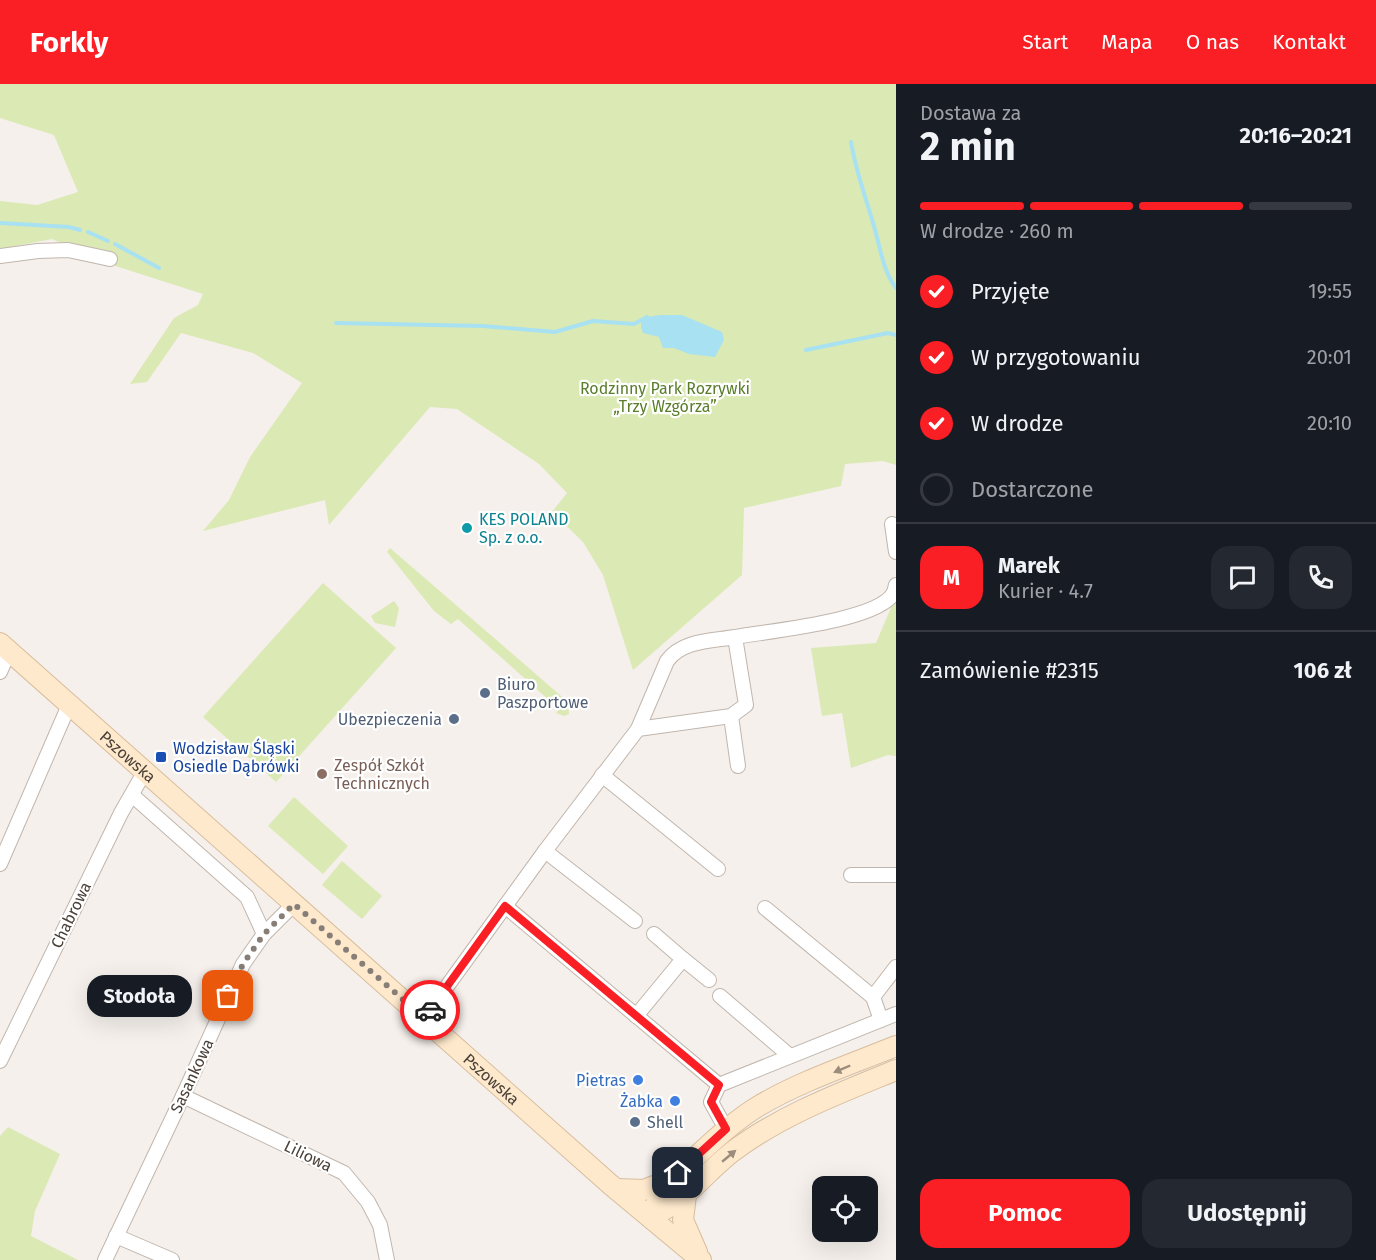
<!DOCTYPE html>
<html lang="pl">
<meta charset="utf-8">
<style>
:root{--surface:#171b24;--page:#242831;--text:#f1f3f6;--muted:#9ea1a6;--line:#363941;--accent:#fa1e25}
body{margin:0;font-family:"Fira Sans",sans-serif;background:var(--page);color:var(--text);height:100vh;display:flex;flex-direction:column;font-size:22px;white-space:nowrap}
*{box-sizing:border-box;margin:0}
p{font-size:20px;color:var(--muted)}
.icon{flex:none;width:33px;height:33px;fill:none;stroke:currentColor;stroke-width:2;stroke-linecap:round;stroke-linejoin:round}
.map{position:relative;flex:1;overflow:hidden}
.details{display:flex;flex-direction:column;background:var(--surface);width:480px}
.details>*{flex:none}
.tools{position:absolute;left:812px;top:1092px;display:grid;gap:12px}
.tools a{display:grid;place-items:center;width:66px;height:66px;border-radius:12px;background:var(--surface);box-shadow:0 6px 24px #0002;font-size:30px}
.pin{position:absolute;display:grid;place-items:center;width:51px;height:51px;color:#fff;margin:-26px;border-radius:12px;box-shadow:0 3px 9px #0006}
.courier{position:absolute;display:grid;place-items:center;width:60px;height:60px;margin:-30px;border:4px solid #fa1e25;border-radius:50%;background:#fff;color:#222;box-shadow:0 2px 8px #0007}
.bubble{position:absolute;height:42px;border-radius:18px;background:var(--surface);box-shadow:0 6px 24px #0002;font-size:20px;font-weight:700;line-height:42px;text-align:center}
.head em{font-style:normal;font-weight:700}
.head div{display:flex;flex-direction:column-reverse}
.head{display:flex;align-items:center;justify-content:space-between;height:102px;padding:0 24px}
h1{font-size:39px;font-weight:700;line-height:45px}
.bar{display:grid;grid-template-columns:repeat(4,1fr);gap:9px 6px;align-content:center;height:72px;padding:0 24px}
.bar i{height:8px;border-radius:4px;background:var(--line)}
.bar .current{background:var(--accent)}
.bar p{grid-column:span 4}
.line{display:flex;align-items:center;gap:15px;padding:0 24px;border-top:2px solid var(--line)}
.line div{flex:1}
.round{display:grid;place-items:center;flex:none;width:63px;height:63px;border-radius:18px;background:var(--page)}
ol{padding:0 24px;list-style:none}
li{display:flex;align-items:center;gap:18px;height:66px}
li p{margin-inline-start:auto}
li .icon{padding:6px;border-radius:50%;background:var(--accent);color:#fff;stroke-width:4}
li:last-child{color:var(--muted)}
li i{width:33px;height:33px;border:3px solid var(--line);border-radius:50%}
.primary-button{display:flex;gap:12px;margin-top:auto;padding:12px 24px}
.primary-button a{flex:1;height:69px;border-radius:18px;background:var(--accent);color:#fff;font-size:24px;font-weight:700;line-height:69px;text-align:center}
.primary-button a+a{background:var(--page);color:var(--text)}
header{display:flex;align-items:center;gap:36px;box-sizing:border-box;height:84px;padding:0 30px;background:var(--accent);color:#fff}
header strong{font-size:28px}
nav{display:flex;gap:33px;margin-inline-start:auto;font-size:21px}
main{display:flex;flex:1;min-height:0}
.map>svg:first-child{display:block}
.green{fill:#dbe9b4}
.water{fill:#a8e1f1}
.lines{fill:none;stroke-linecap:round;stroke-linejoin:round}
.stream{stroke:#a8e1f1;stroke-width:4}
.minor-casing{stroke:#c1b6ad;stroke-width:16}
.secondary-casing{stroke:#d8bd9d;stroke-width:22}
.minor{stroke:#fff;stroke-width:14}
.secondary{stroke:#fee9cc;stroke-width:20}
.oneway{fill:#9b8c7b}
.done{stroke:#867e77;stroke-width:6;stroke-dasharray:0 10.8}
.route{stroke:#fa1e25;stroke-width:8}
.culture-dot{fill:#0f9aa8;stroke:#fff;stroke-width:2}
.service-dot{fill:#5c6f8a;stroke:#fff;stroke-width:2}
.transit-dot{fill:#1a4fb4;stroke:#fff;stroke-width:2}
.education-dot{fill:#8d6e63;stroke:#fff;stroke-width:2}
.shop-dot{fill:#3f7fe0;stroke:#fff;stroke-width:2}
.labels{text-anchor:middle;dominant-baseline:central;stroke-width:4.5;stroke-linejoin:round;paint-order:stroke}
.park-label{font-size:16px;fill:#597d2a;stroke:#fff}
.culture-label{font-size:16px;fill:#0d838f;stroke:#fff;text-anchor:start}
.service-label{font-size:16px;fill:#4e5e75;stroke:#fff;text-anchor:start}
.transit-label{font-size:16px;fill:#164399;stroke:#fff;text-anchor:start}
.street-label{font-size:16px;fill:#4a4038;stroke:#fff}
.education-label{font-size:16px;fill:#785e54;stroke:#fff;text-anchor:start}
.shop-label{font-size:16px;fill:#366cbe;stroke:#fff;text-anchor:end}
</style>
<header>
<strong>Forkly</strong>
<nav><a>Start</a><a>Mapa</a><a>O nas</a><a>Kontakt</a></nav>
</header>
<main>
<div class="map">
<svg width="896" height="1176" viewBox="0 0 896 1176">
<rect width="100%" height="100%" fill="#f5f0eb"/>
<g class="green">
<path d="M0 0H896V381L883 377 845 380 841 402 744 424 742 491 633 586 603 491 583 458 552 428 567 409 539 380 457 325 430 323 329 441 325 416 203 447 229 416 250 373 302 299 253 269 181 249 147 298 130 300 174 234 198 221 203 210 106 179 52 155 0 165V117L37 121 78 108 54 51 0 34Z"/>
<path d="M390 464 568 618 569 630 564 632 556 629 559 625 458 535 451 540 434 527 387 468Z"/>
<path d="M323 499 396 564 276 698 203 633Z"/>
<path d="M896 512V672L888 671 851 684 842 629 822 632 811 564 876 559Z"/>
<path d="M394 517 399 524 395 543 375 539 371 532Z"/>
<path d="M294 713 348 762 323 790 268 742Z"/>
<path d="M342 777 382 812 362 835 322 801Z"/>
<path d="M8 1043 60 1070 35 1127 31 1152 78 1176H0V1052Z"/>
</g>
<path class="water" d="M660 231H682L722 248 724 256 715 273 689 270 674 264H663L659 253 643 249 641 243V238L647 233Z"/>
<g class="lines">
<g class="stream">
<path d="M851 58C856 88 865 111 873 139 880 160 882 186 896 204"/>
<path d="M0 139 69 143 80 146"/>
<path d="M88 148 108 157"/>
<path d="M115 160 159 184"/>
<path d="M336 239 483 242 555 248 593 237 634 240 647 233"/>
<path d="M806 266 888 249 896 251"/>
</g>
<g class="minor-casing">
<g id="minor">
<path d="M0 172 38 167 68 166 110 175"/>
<path d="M892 440 896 468"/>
<path d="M0 588 9 567"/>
<path d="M731 632 738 682"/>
<path d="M638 645 667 577C682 556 712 557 735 553"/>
<path d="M602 691 718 785"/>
<path d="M132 711 247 813 264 850"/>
<path d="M545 767 635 837"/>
<path d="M0 780 69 621"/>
<path d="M851 791H896"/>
<path d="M505 822 719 1001"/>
<path d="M765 824 873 913 881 936"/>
<path d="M683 875 709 896"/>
<path d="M720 912 790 972"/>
<path d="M873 913 896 883"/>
<path d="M636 932 683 875 654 850"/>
<path d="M424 934 545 767 638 645 731 632 746 621 735 553C768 547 876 537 893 510 895 507 895 504 896 501"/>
<path d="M0 977 121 729 145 687"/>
<path d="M183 1012 344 1089 368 1118 380 1141 387 1176"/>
<path d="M726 1045 711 1018 719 1001 896 930"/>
<path d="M116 1152 172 1176"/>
<path d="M105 1176 183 1012 243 880 264 850 294 820"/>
</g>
</g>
<g class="secondary-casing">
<g id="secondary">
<path id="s1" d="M0 559 611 1101 701 1176"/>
<path d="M617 1105 644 1106 669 1096"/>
<path d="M686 1111 683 1136 697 1168"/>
<path d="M650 1133C663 1101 675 1091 700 1069 718 1052 736 1036 757 1023 798 998 852 980 896 962"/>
<path d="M650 1133C685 1118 703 1091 732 1068 781 1031 840 1009 896 986"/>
</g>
</g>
<use href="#minor" class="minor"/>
<use href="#secondary" class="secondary"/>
</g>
<defs><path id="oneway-solid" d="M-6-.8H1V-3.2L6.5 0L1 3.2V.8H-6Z" transform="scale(1.5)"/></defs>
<g class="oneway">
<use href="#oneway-solid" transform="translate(842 985) rotate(157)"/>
<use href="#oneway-solid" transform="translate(729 1072) rotate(-40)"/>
</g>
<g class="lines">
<path class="done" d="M228 912 243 880 264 850 294 820 424 934 430 926"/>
<path class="route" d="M430 926 505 822 719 1001 711 1018 726 1045 678 1089"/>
</g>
<circle class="culture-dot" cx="467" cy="444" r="6"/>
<g class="service-dot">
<circle cx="485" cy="609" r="6"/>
<circle cx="454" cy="635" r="6"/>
<circle cx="635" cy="1038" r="6"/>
</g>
<rect class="transit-dot" x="155" y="667" width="12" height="12" rx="3"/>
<circle class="education-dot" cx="322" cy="690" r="6"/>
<g class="shop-dot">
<circle cx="638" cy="996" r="6"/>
<circle cx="675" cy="1017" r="6"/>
</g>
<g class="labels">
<g class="park-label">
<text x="665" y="304">Rodzinny Park Rozrywki<tspan x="665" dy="18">„Trzy Wzgórza”</tspan></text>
</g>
<g class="culture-label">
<text x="479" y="435">KES POLAND<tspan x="479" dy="18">Sp. z o.o.</tspan></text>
</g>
<g class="service-label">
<text x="497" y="600">Biuro<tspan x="497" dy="18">Paszportowe</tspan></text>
<text x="442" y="635" text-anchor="end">Ubezpieczenia</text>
<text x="647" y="1038">Shell</text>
</g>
<g class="transit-label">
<text x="173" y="664">Wodzisław Śląski<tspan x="173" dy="18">Osiedle Dąbrówki</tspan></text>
</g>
<g class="street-label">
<text stroke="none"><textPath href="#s1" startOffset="171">Pszowska</textPath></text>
<text transform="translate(71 831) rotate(-64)">Chabrowa</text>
<text transform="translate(192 992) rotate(-65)">Sasankowa</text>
<text stroke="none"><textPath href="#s1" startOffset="657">Pszowska</textPath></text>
<text transform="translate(308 1072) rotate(26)">Liliowa</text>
</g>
<g class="education-label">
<text x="334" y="681">Zespół Szkół<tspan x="334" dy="18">Technicznych</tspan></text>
</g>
<g class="shop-label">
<text x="626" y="996">Pietras</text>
<text x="663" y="1017">Żabka</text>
</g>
</g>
</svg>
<div class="tools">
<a><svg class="icon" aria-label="locate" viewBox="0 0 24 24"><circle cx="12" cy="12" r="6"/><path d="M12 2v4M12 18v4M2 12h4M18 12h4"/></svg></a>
</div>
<div class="pin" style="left:228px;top:912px;background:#ea580c"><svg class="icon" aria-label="bag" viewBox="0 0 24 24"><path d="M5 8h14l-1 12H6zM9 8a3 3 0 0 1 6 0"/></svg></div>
<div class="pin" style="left:678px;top:1089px;background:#1f2937"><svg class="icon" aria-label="home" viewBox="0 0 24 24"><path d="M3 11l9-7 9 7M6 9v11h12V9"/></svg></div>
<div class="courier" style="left:430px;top:926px"><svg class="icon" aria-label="car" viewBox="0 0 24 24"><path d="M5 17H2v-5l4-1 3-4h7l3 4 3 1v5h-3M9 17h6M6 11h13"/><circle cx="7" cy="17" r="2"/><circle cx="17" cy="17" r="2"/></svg></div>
<div class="bubble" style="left:87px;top:891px;width:105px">Stodoła</div>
</div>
<section class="details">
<div class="head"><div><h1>2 min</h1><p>Dostawa za</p></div><em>20:16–20:21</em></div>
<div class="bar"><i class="current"></i><i class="current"></i><i class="current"></i><i></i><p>W drodze · 260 m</p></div>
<ol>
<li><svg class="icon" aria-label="check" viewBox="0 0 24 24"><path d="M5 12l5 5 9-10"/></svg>Przyjęte<p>19:55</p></li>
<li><svg class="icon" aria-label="check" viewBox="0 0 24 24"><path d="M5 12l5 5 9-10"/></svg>W przygotowaniu<p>20:01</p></li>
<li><svg class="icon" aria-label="check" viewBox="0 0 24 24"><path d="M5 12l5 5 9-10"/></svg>W drodze<p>20:10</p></li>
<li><i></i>Dostarczone</li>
</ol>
<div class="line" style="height:108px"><b class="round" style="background:var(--accent);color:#fff">M</b><div><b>Marek</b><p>Kurier · 4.7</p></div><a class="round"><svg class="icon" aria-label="chat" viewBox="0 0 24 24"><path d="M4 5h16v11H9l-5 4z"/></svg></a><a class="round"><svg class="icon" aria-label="phone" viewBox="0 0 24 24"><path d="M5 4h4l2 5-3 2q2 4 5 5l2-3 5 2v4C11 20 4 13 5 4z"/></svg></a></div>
<div class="line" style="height:78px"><div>Zamówienie #2315</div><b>106 zł</b></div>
<div class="primary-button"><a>Pomoc</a><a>Udostępnij</a></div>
</section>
</main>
